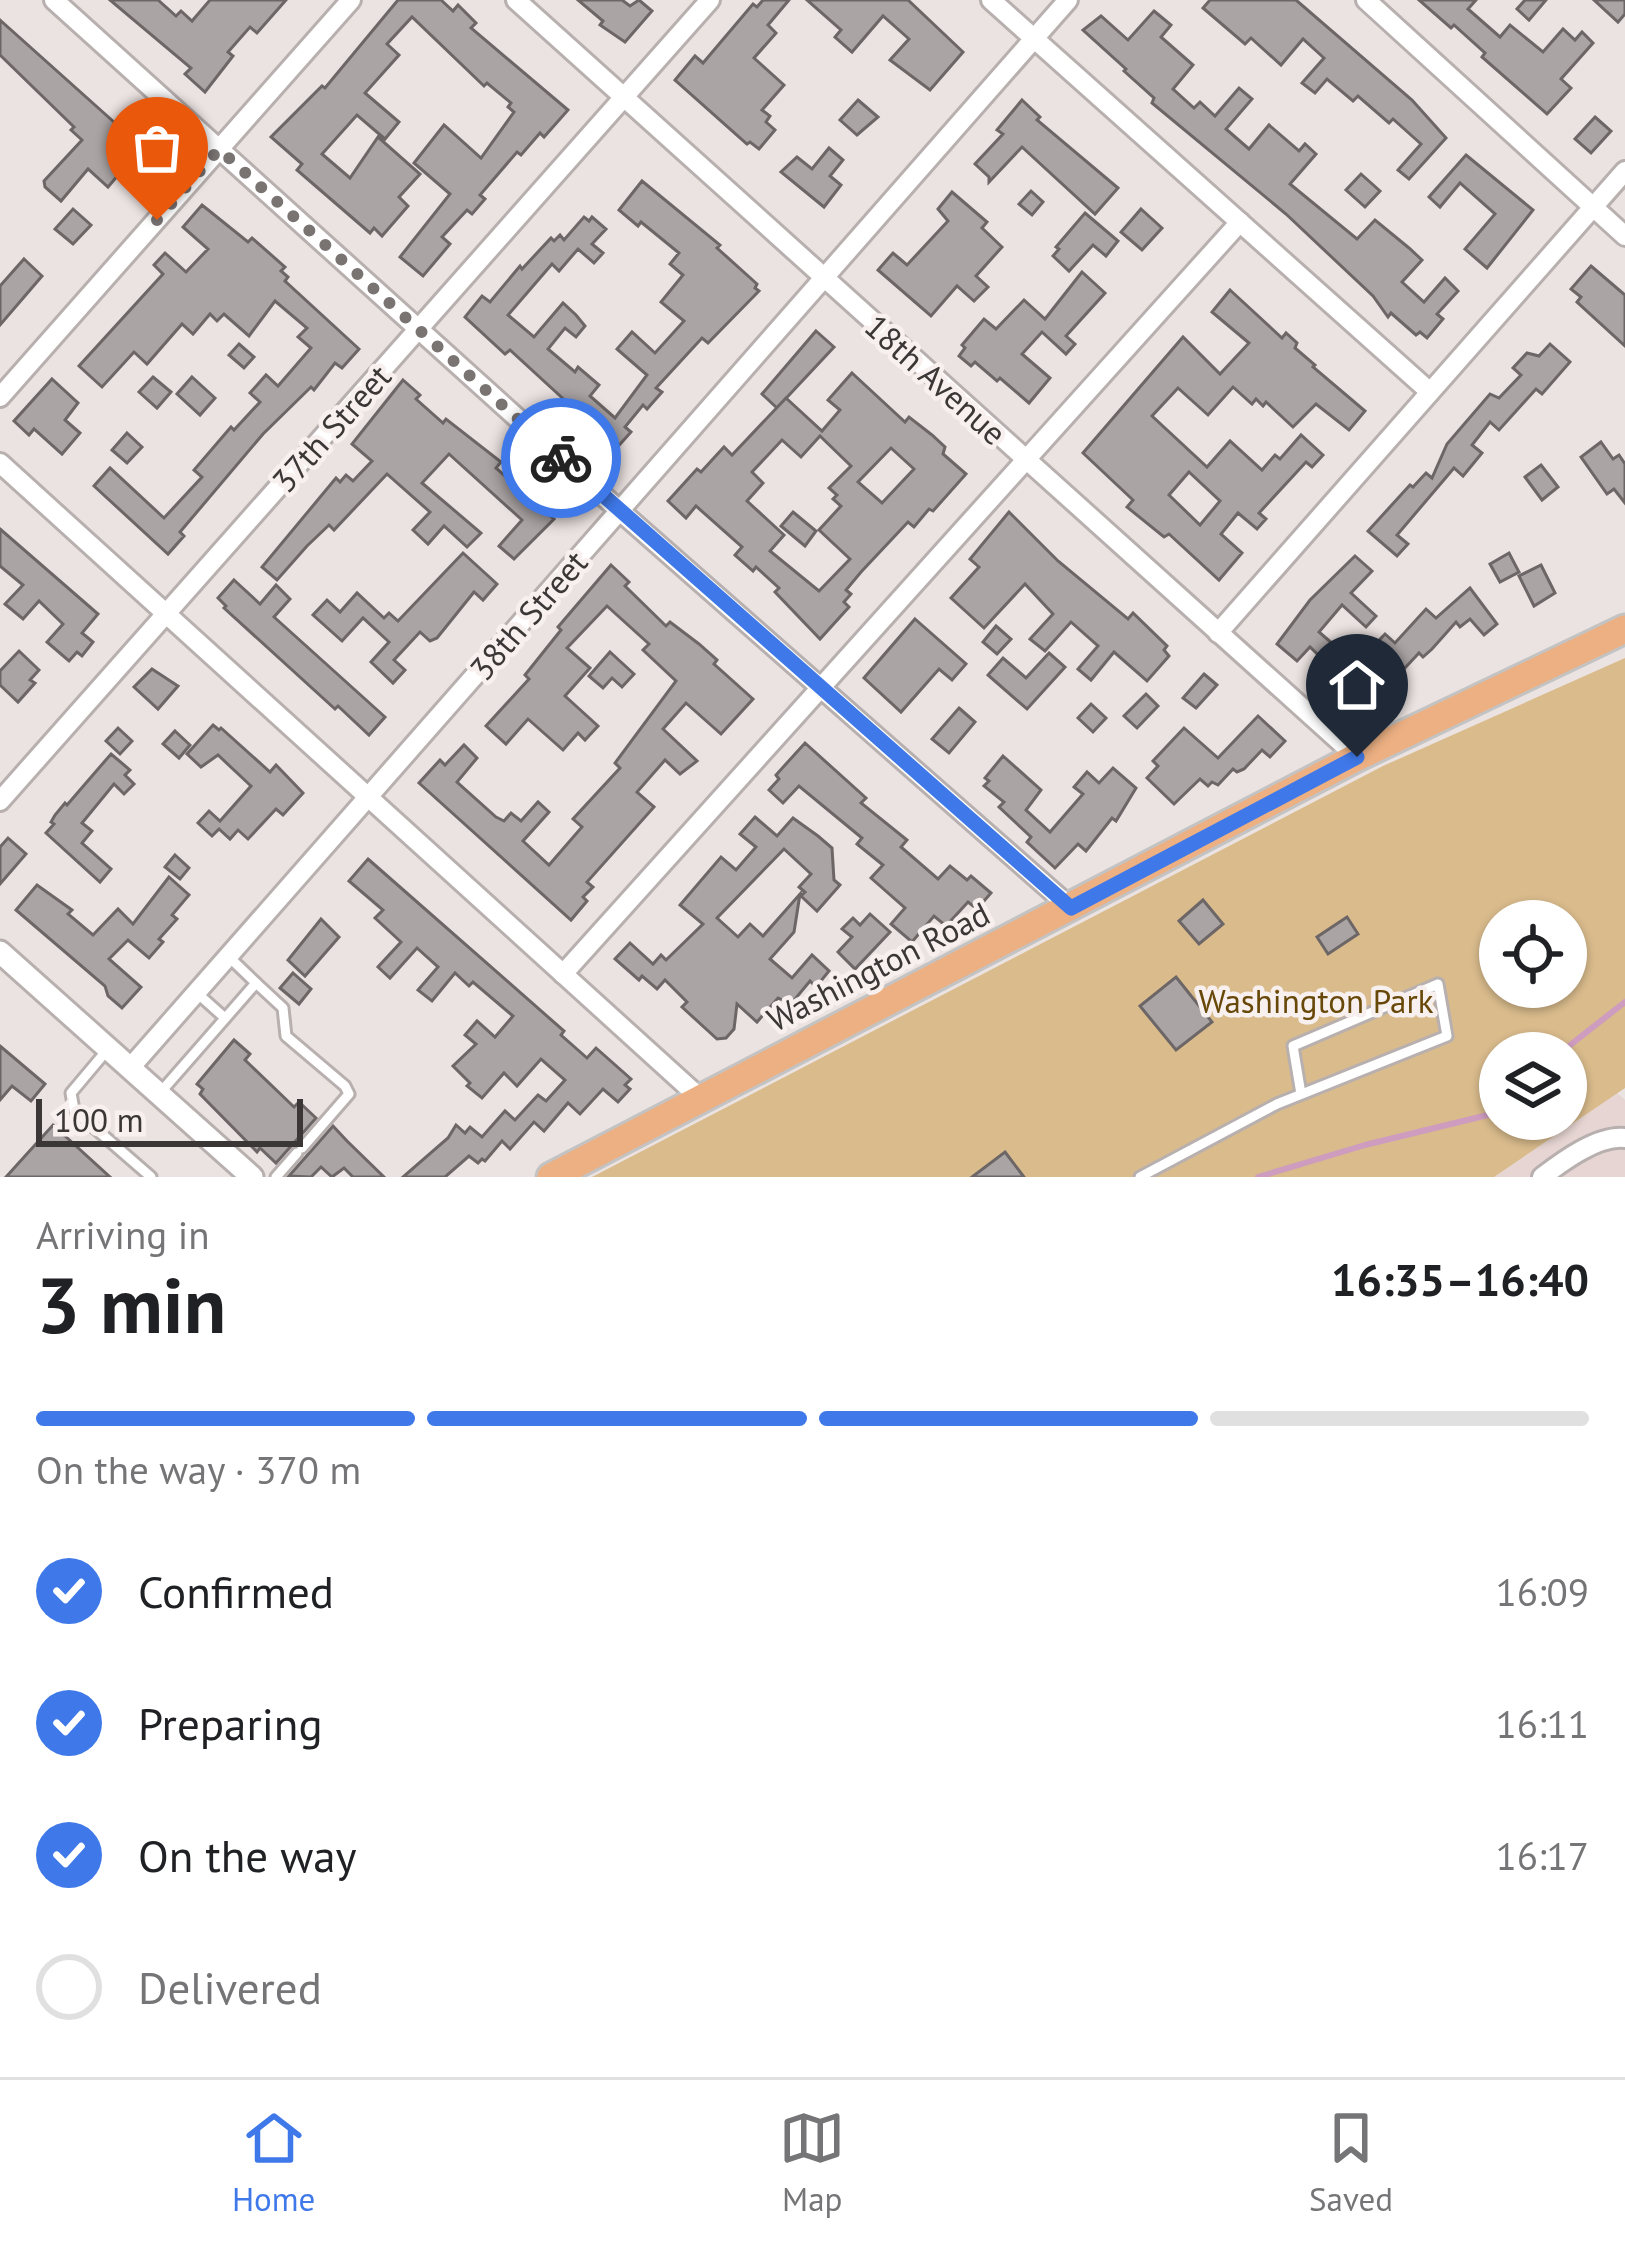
<!DOCTYPE html>
<meta charset="utf-8">
<style>
:root{--surface:#fff;--page:#f6f6f6;--text:#202124;--muted:#757577;--line:#e0e0e0;--accent:#3f79e9}
body{margin:0;font-family:"PT Sans",sans-serif;background:var(--page);color:var(--text);height:100vh;display:flex;flex-direction:column;font-size:45px;white-space:nowrap}
*{box-sizing:border-box;margin:0}
p{font-size:39px;color:var(--muted)}
.icon{flex:none;width:66px;height:66px;fill:none;stroke:currentColor;stroke-width:2;stroke-linecap:round;stroke-linejoin:round}
.map{position:relative;height:1177px;overflow:hidden}
.panel{display:flex;flex-direction:column;background:var(--surface);flex:1}
.panel>*{flex:none}
.tools{position:absolute;left:1479px;top:900px;display:grid;gap:24px}
.tools a{display:grid;place-items:center;width:108px;height:108px;border-radius:50%;background:var(--surface);box-shadow:0 3px 9px #0004;font-size:60px}
.scale{position:absolute;left:36px;bottom:30px;width:267px;box-sizing:border-box;padding-left:12px;border:6px solid #3b3737;border-top:0;font-size:33px;line-height:42px;white-space:nowrap;color:#3b3737;-webkit-text-stroke:9px #f8f0ef;paint-order:stroke}
.pin{position:absolute;display:grid;place-items:center;width:102px;height:102px;color:#fff;margin:-123px -51px;border-radius:50% 50% 50% 0;rotate:-45deg;box-shadow:0 0 12px #0007}
.pin .icon{rotate:45deg}
.courier{position:absolute;display:grid;place-items:center;width:120px;height:120px;margin:-60px;border:9px solid #3f79e9;border-radius:50%;background:#fff;color:#222;box-shadow:0 3px 15px #0007}
.overview em{font-style:normal;font-weight:700}
.overview div{display:flex;flex-direction:column-reverse}
.overview{display:flex;align-items:center;justify-content:space-between;height:204px;padding:0 36px}
h1{font-size:78px;font-weight:700;line-height:90px}
.bar{display:grid;grid-template-columns:repeat(4,1fr);gap:18px 12px;align-content:center;height:144px;padding:0 36px}
.bar i{height:15px;border-radius:9px;background:var(--line)}
.bar .current{background:var(--accent)}
.bar p{grid-column:span 4}
ol{padding:0 36px;list-style:none}
li{display:flex;align-items:center;gap:36px;height:132px}
li p{margin-inline-start:auto}
li .icon{padding:12px;border-radius:50%;background:var(--accent);color:#fff;stroke-width:4}
li:last-child{color:var(--muted)}
li i{width:66px;height:66px;border:6px solid var(--line);border-radius:50%}
.tabs{display:flex;justify-content:space-around;align-items:center;height:168px;border-top:3px solid var(--line);background:var(--surface);font-size:33px;color:var(--muted)}
.tabs a{display:grid;justify-items:center;gap:6px}
.tabs .current{color:var(--accent)}
.map>svg:first-child{display:block}
.built{fill:#e6d5d2}
.green{fill:#d9bb8c;fill-rule:evenodd}
.lines{fill:none;stroke-linecap:round;stroke-linejoin:round}
.stream{stroke:#ce9cbf;stroke-width:6}
.building{fill:#aba4a5;stroke:#6d6667;stroke-width:3;fill-rule:evenodd}
.service-casing{stroke:#b8b0af;stroke-width:15}
.minor-casing{stroke:#b8b0af;stroke-width:24}
.tertiary-casing{stroke:#b8b0af;stroke-width:27}
.primary-casing{stroke:#c4c3c3;stroke-width:33}
.service{stroke:#fff;stroke-width:9}
.minor{stroke:#fff;stroke-width:18}
.tertiary{stroke:#fff;stroke-width:21}
.primary{stroke:#ecb083;stroke-width:27}
.done{stroke:#797372;stroke-width:12;stroke-dasharray:0 21.6}
.route{stroke:#3f79e9;stroke-width:15}
.labels{text-anchor:middle;dominant-baseline:central;stroke-width:9;stroke-linejoin:round;paint-order:stroke}
.street-label{font-size:33px;fill:#3b3737;stroke:#f8f0ef}
.park-label{font-size:33px;fill:#674809;stroke:#f8f0ef}
</style>
<div class="map">
<svg width="1625" height="1177" viewBox="0 0 1625 1177">
<rect width="100%" height="100%" fill="#ebe3e1"/>
<path class="built" d="M1617 1093 1625 1100V1177H1494Z"/>
<path class="green" d="M1625 658V1088L1494 1177H592L1383 766ZM1500 921H1566V987H1500ZM1500 1053H1566V1119H1500Z"/>
<g class="lines">
<g class="stream">
<path d="M1560 1053 1625 1002"/>
<path d="M1258 1177 1365 1145 1500 1112"/>
</g>
</g>
<g class="building">
<path d="M110 0H158L176 16 181 11 192 21 210 0H286L257 33 250 27 228 52 233 56 205 92 185 74 191 68Z"/>
<path d="M398 0H441L453 11 458 5 476 23 471 28 568 110 544 137 540 133 521 155 517 152 480 195 485 199 472 214 467 210 442 237 450 244 423 276 400 257 450 194 414 163 444 125 481 158 514 112 508 107 511 103 487 83 484 86 412 17 387 44 399 55 365 93 399 122 385 139 357 115 322 154 350 178 378 137 420 174 399 197 408 206 382 236 374 228 370 233 297 170 302 164 271 137 322 86 325 88Z"/>
<path d="M578 0H622L630 6 639 0 652 11 625 42 600 25 603 21Z"/>
<path d="M763 0H789L768 25 776 33 754 58 784 85 762 110 770 116 766 122 775 130 759 149 750 142 747 144 675 80 695 56 703 63 753 4 757 7Z"/>
<path d="M807 0H908L963 52 930 90 890 60 909 39 883 16 852 52 835 37 841 30Z"/>
<path d="M1210 0H1296L1412 100 1446 138 1409 179 1398 170 1421 144 1393 119 1389 123 1358 96 1353 101 1327 79 1315 93 1302 83 1324 58 1303 39 1281 65 1251 38 1245 44 1203 8Z"/>
<path d="M1419 0H1476L1468 9 1500 37 1510 25 1543 52 1563 29 1575 40 1582 32 1593 43 1561 79 1571 88 1547 114 1482 57 1485 53 1454 25 1451 28Z"/>
<path d="M1525 0H1546L1529 20 1517 9Z"/>
<path d="M1594 0H1625V14L1618 22Z"/>
<path d="M1154 11 1171 25 1161 37 1193 65 1173 89 1194 108 1200 102 1215 116 1239 88 1252 99 1226 129 1249 149 1269 125 1299 151 1305 144 1316 154 1290 184 1357 239 1375 220 1409 248 1422 260 1402 282 1424 302 1445 278 1458 291 1437 314 1443 319 1427 338 1420 332 1416 335 1391 313 1388 317 1373 296 1286 214 1152 103 1154 98 1124 71 1126 69 1083 30 1101 16 1128 40Z"/>
<path d="M0 20 134 140 131 143 147 157 132 174 124 168 108 187 88 169 61 201 45 187 44 181 82 140 71 130 74 127 0 55Z"/>
<path d="M858 100 878 117 857 135 840 120Z"/>
<path d="M1022 100 1040 117 1037 120 1118 188 1095 214 1022 147 989 182V177L975 164 1003 134 997 130Z"/>
<path d="M1595 117 1611 131 1591 153 1575 139Z"/>
<path d="M829 148 843 160 830 176 841 185 824 207 781 172 797 157 812 169Z"/>
<path d="M1466 155 1533 210 1487 268 1465 249 1495 214 1460 183 1440 207 1429 197Z"/>
<path d="M1361 174 1380 191 1365 207 1346 190Z"/>
<path d="M642 181 720 245 717 248 757 284 755 288 759 291 708 343 702 338 656 388 662 392 647 409 643 405 625 427 631 432 613 452 598 438 601 435 595 428 510 350 505 354 465 317 482 296 490 302 520 266 522 269 551 238 554 241 560 235 564 240 584 217 589 221 592 217 606 229 592 244 603 253 594 263 578 249 559 271 552 264 508 315 534 337 563 303 576 315 585 326 576 337 565 328 548 349 575 372 578 367 599 385 590 396 615 418 647 375 617 349 632 332 655 353 684 321 661 302 683 275 670 264 679 253 641 222 638 226 619 210Z"/>
<path d="M1031 191 1043 202 1032 215 1019 204Z"/>
<path d="M952 192 987 222 982 228 1002 247 976 276 988 287 974 301 957 286 931 316 878 270 893 253 907 265 948 221 938 209Z"/>
<path d="M202 205 248 242 252 238 285 267 281 271 288 277 285 281 359 349 342 368 335 363 314 390 311 387 263 434 180 532 184 536 168 554 94 486 110 468 164 518 202 477 194 470 231 427 234 430 260 402 250 393 266 375 278 386 311 348 298 337 307 328 275 301 249 336 224 314 217 321 210 314 193 334 182 324 147 364 134 352 102 387 79 366 163 274 154 265 165 253 186 272 208 249 183 227Z"/>
<path d="M73 209 91 225 73 244 55 229Z"/>
<path d="M1141 209 1162 228 1142 250 1121 232Z"/>
<path d="M1085 213 1118 241 1106 256 1093 245 1069 271 1053 256 1059 249 1056 247Z"/>
<path d="M24 259 42 276 0 325V286Z"/>
<path d="M1591 266 1625 295V346L1577 302 1581 297 1571 289Z"/>
<path d="M1082 272 1105 293 1066 336 1075 344 1066 354 1042 332 1022 354 1050 378 1029 403 1000 378 997 381 975 362 971 366 959 356 965 348 962 345 984 319 996 329 1024 300 1045 319Z"/>
<path d="M1230 290 1282 338 1286 333 1297 343 1295 348 1315 365 1313 367 1365 411 1349 430 1316 404 1293 427 1266 402 1263 406 1256 399 1252 404 1233 387 1208 415 1178 388 1152 416 1207 467 1230 441 1262 470 1275 455 1280 459 1301 435 1323 455 1312 467 1306 462 1259 513 1266 519 1257 529 1238 513 1221 534 1242 553 1219 580 1169 534 1164 537 1127 507 1133 500 1083 453 1183 337 1220 374 1249 343 1212 312ZM1189 472 1220 501 1200 525 1169 495Z"/>
<path d="M816 331 834 347 777 408 762 394Z"/>
<path d="M239 344 254 357 244 368 229 355Z"/>
<path d="M1550 344 1570 362 1542 394 1536 389 1499 430 1490 422 1472 445 1482 453 1463 476 1454 468 1397 535 1408 544 1397 556 1368 531 1410 485 1413 487 1426 473 1432 478 1447 444 1490 394 1499 398 1521 375 1513 368 1527 353 1539 356Z"/>
<path d="M852 373 905 422 909 417 932 435 945 447 943 454 966 474 933 511 929 509 914 527 908 522 861 572 846 590 851 594 844 602 849 607 820 639 775 592 779 588 756 567 753 571 735 555 742 547 696 506 686 518 668 501 697 469 701 472 724 447 732 455 786 398 822 431 840 410 828 400ZM820 436 851 466 829 488 837 495 833 499 841 506 819 530 850 559 819 591 770 551 784 535 747 501 763 483 752 472 782 440 801 457ZM891 448 914 469 882 503 858 482Z"/>
<path d="M153 377 171 392 157 408 139 392Z"/>
<path d="M192 377 215 398 200 415 177 394Z"/>
<path d="M52 379 78 403 65 420 80 433 62 454 34 429 29 435 14 421Z"/>
<path d="M403 380 420 395 416 399 443 423 446 419 501 462 496 468 554 519 514 559 499 546 522 520 449 454 422 483 481 533 467 547 444 526 428 544 413 530 430 512 387 474 334 530 329 525 307 546 277 580 262 567 336 478 340 482 346 475 353 481 372 461 352 444Z"/>
<path d="M127 433 142 447 127 463 112 450Z"/>
<path d="M1601 442 1613 459 1619 455 1625 464V503L1614 489 1607 494 1581 457Z"/>
<path d="M1541 465 1558 487 1542 500 1525 477Z"/>
<path d="M793 512 816 531 805 546 781 526Z"/>
<path d="M1009 512 1058 561 1128 619 1133 613 1167 646 1164 650 1169 656 1147 681 1114 652 1091 680 1078 669 1098 646 1071 622 1045 651 1030 639 1053 614 1025 584 984 628 951 598 979 567 970 559Z"/>
<path d="M0 529 98 614 82 633 93 642 82 656 77 652 69 661 47 642 63 624 39 601 23 619 5 604 23 585 0 566Z"/>
<path d="M463 553 497 584 483 600 474 592 437 638 430 641 420 632 394 660 405 670 393 683 371 662 389 642 363 618 342 641 313 615 327 600 340 612 357 593 384 618 389 613 398 621Z"/>
<path d="M1509 553 1519 572 1500 582 1490 564Z"/>
<path d="M1355 556 1372 571 1351 593 1376 616 1366 627 1342 605 1319 632 1356 664 1385 634 1395 643 1426 609 1436 618 1470 588 1497 624 1484 635 1470 619 1460 627 1456 622 1432 649 1423 657 1419 653 1389 685 1377 674 1358 694 1310 647 1297 661 1277 644 1310 600Z"/>
<path d="M611 565 629 582 625 586 666 626 670 622 699 644 717 660 714 664 753 699 721 734 686 703 663 729 697 761 680 774 665 760 637 792 654 807 587 882 593 887 583 897 587 901 571 920 419 783 440 760 445 765 464 745 477 758 457 782 496 817 504 821 511 813 521 821 538 802 549 812 523 841 549 865 582 827 573 819 620 768 615 763 676 681 643 650 649 644 607 606 567 648 590 668 565 696 598 726 585 740 578 733 563 750 528 719 506 744 486 726 529 679 525 675 561 630 558 627Z"/>
<path d="M1541 565 1555 593 1534 606 1519 576Z"/>
<path d="M234 580 260 604 276 585 290 599 274 617 385 717 369 735 338 706 335 709 224 608 226 606 218 598Z"/>
<path d="M915 619 966 664 952 680 939 669 901 712 864 678Z"/>
<path d="M996 626 1011 639 997 654 983 642Z"/>
<path d="M19 651 39 670 30 680 35 683 18 702 0 685V671Z"/>
<path d="M610 652 634 674 622 687 612 678 603 688 589 676Z"/>
<path d="M1049 653 1065 667 1027 709 988 675 1003 658 1026 678Z"/>
<path d="M152 669 178 686 158 709 134 687Z"/>
<path d="M1204 674 1217 685 1196 708 1183 698Z"/>
<path d="M1146 694 1158 706 1137 728 1124 716Z"/>
<path d="M1091 704 1106 718 1093 732 1078 718Z"/>
<path d="M959 708 975 722 949 753 932 739Z"/>
<path d="M1258 716 1285 741 1270 757 1262 750 1244 769 1237 772 1233 769 1218 785 1212 782 1208 786 1200 779 1174 804 1147 778 1158 766 1153 761 1184 728 1218 758Z"/>
<path d="M213 725 219 730 221 728 270 772 276 765 303 793 283 815 276 809 248 839 238 830 230 839 219 829 212 836 198 823 209 811 220 821 251 786 218 755 201 767 187 754Z"/>
<path d="M118 728 132 741 120 754 106 741Z"/>
<path d="M175 731 190 745 179 758 163 744Z"/>
<path d="M805 743 866 798 861 803 907 840 901 847 938 879 950 866 967 880 971 876 991 893 977 909 968 902 946 926 934 916 912 942 891 924 905 908 871 878 883 865 857 844 862 838 799 786 783 803 769 790 779 779 776 775Z"/>
<path d="M111 754 130 770 125 775 134 784 124 794 114 784 82 823 92 831 82 843 111 869 100 882 46 833 54 824 51 822 55 815 65 803 67 805Z"/>
<path d="M1003 756 1041 790 1026 810 1050 832 1083 794 1074 787 1087 772 1099 783 1113 768 1136 788 1116 821 1112 818 1086 851 1078 844 1055 868 1027 842 1031 837 999 807 1004 802 984 786 989 781 985 778Z"/>
<path d="M755 817 777 836 793 818 818 836 832 848 834 880 840 885 817 911 801 896 805 892 799 887 811 874 784 849 717 918 738 937 750 924 763 936 800 894 794 932 770 959 792 978 812 955 829 971 816 987 810 981 791 1004 778 998 757 1022 737 1004 734 1029 726 1038 717 1039 682 1007 687 1002 665 980 657 989 642 976 639 980 615 959 630 943 653 964 661 955 666 960 703 924 680 905 721 857 736 870 756 847 740 834Z"/>
<path d="M8 838 26 854 0 884V847Z"/>
<path d="M175 855 189 868 180 879 165 867Z"/>
<path d="M368 859 564 1031 561 1035 587 1058 596 1048 631 1079 625 1085 630 1089 618 1102 603 1089 580 1114 568 1103 544 1131 534 1122 510 1149 502 1141 485 1161 482 1159 478 1163 469 1156 445 1177H403L448 1138 456 1125 465 1133 470 1127 482 1137 505 1111 515 1120 538 1095 546 1101 565 1080 541 1059 517 1086 504 1073 482 1098 467 1086 470 1083 453 1066 476 1044 465 1035 477 1021 495 1037 513 1016 473 982 469 986 455 973 432 1001 418 990 438 967 417 948 390 978 378 967 401 942 375 918 383 910 349 881Z"/>
<path d="M169 877 189 895 172 915 177 919 159 939 163 942 149 958 128 940 109 959 141 987 122 1008 108 996 105 986 16 910 37 885 72 910 68 914 93 935 118 909 133 924Z"/>
<path d="M1203 900 1223 924 1199 944 1179 921Z"/>
<path d="M870 914 890 932 855 969 838 952 852 937 842 929 853 918 860 925Z"/>
<path d="M1347 917 1358 934 1328 954 1317 937Z"/>
<path d="M321 919 339 937 305 976 288 960Z"/>
<path d="M293 973 311 989 299 1004 280 988Z"/>
<path d="M1176 977 1212 1022 1176 1050 1140 1006Z"/>
<path d="M234 1040 250 1054 245 1060 294 1107 299 1102 316 1118 276 1163 260 1148 257 1152 200 1094 203 1089 197 1084Z"/>
<path d="M0 1046 45 1084 31 1101 12 1086 0 1100Z"/>
<path d="M53 1125 110 1177H6Z"/>
<path d="M333 1126 347 1141 384 1177H353L344 1168 332 1177 321 1167 311 1177 289 1176Z"/>
<path d="M1005 1152 1024 1177H972Z"/>
</g>
<g class="lines">
<g class="service-casing">
<g id="service">
<path d="M256 983 283 1008 286 1036 345 1086 349 1094 302 1148"/>
<path d="M197 993 225 1018"/>
<path d="M108 1049 71 1093 74 1110 151 1177"/>
<path d="M159 1094 256 983 228 956"/>
<path d="M276 1177 297 1153"/>
<path d="M1140 1177 1277 1104 1447 1036 1438 984 1293 1046 1301 1094"/>
</g>
</g>
<g class="minor-casing">
<g id="minor">
<path d="M54 0 620 511 1071 908"/>
<path d="M516 0 1357 757"/>
<path d="M991 0 1430 392"/>
<path d="M1366 0 1625 236"/>
<path d="M0 397 351 0"/>
<path d="M0 463 700 1098"/>
<path d="M1218 633 1625 171"/>
<path d="M0 801 710 0"/>
<path d="M563 974 1240 222"/>
<path d="M130 1068 1068 0"/>
<path d="M1542 1177C1563 1161 1598 1135 1625 1138"/>
</g>
</g>
<g class="tertiary-casing">
<path id="tertiary" d="M0 952 252 1177"/>
</g>
<g class="primary-casing">
<path id="primary" d="M551 1177 1357 757 1625 629"/>
</g>
<use href="#service" class="service"/>
<use href="#minor" class="minor"/>
<use href="#tertiary" class="tertiary"/>
<use href="#primary" class="primary"/>
</g>
<g class="lines">
<path class="done" d="M157 220 219 149 561 458"/>
<path class="route" d="M561 458 1071 908 1357 757"/>
</g>
<g class="labels">
<g class="street-label">
<text transform="translate(936 379) rotate(42)">18th Avenue</text>
<text transform="translate(331 428) rotate(-48)">37th Street</text>
<text transform="translate(528 615) rotate(-49)">38th Street</text>
<text transform="translate(878 966) rotate(-27)">Washington Road</text>
</g>
<g class="park-label">
<text x="1316" y="1000">Washington Park</text>
</g>
</g>
</svg>
<div class="tools">
<a><svg class="icon" aria-label="locate" viewBox="0 0 24 24"><circle cx="12" cy="12" r="6"/><path d="M12 2v4M12 18v4M2 12h4M18 12h4"/></svg></a>
<a><svg class="icon" aria-label="layers" viewBox="0 0 24 24"><path d="M12 4l9 5-9 5-9-5zM3 14l9 5 9-5"/></svg></a>
</div>
<div class="scale">100 m</div>
<div class="pin" style="left:157px;top:220px;background:#ea580c"><svg class="icon" aria-label="bag" viewBox="0 0 24 24"><path d="M5 8h14l-1 12H6zM9 8a3 3 0 0 1 6 0"/></svg></div>
<div class="pin" style="left:1357px;top:757px;background:#1f2937"><svg class="icon" aria-label="home" viewBox="0 0 24 24"><path d="M3 11l9-7 9 7M6 9v11h12V9"/></svg></div>
<div class="courier" style="left:561px;top:458px"><svg class="icon" aria-label="bike" viewBox="0 0 24 24"><circle cx="6" cy="16" r="4"/><circle cx="18" cy="16" r="4"/><path d="M6 16l4-8h5l3 8M10 8l3 8H6M13 5h3"/></svg></div>
</div>
<section class="panel">
<div class="overview"><div><h1>3 min</h1><p>Arriving in</p></div><em>16:35–16:40</em></div>
<div class="bar"><i class="current"></i><i class="current"></i><i class="current"></i><i></i><p>On the way · 370 m</p></div>
<ol>
<li><svg class="icon" aria-label="check" viewBox="0 0 24 24"><path d="M5 12l5 5 9-10"/></svg>Confirmed<p>16:09</p></li>
<li><svg class="icon" aria-label="check" viewBox="0 0 24 24"><path d="M5 12l5 5 9-10"/></svg>Preparing<p>16:11</p></li>
<li><svg class="icon" aria-label="check" viewBox="0 0 24 24"><path d="M5 12l5 5 9-10"/></svg>On the way<p>16:17</p></li>
<li><i></i>Delivered</li>
</ol>
</section>
<nav class="tabs">
<a class="current"><svg class="icon" aria-label="home" viewBox="0 0 24 24"><path d="M3 11l9-7 9 7M6 9v11h12V9"/></svg>Home</a>
<a><svg class="icon" aria-label="map" viewBox="0 0 24 24"><path d="M3 6l6-2 6 2 6-2v14l-6 2-6-2-6 2zM9 4v14M15 6v14"/></svg>Map</a>
<a><svg class="icon" aria-label="saved" viewBox="0 0 24 24"><path d="M7 4h10v16l-5-4-5 4z"/></svg>Saved</a>
</nav>
